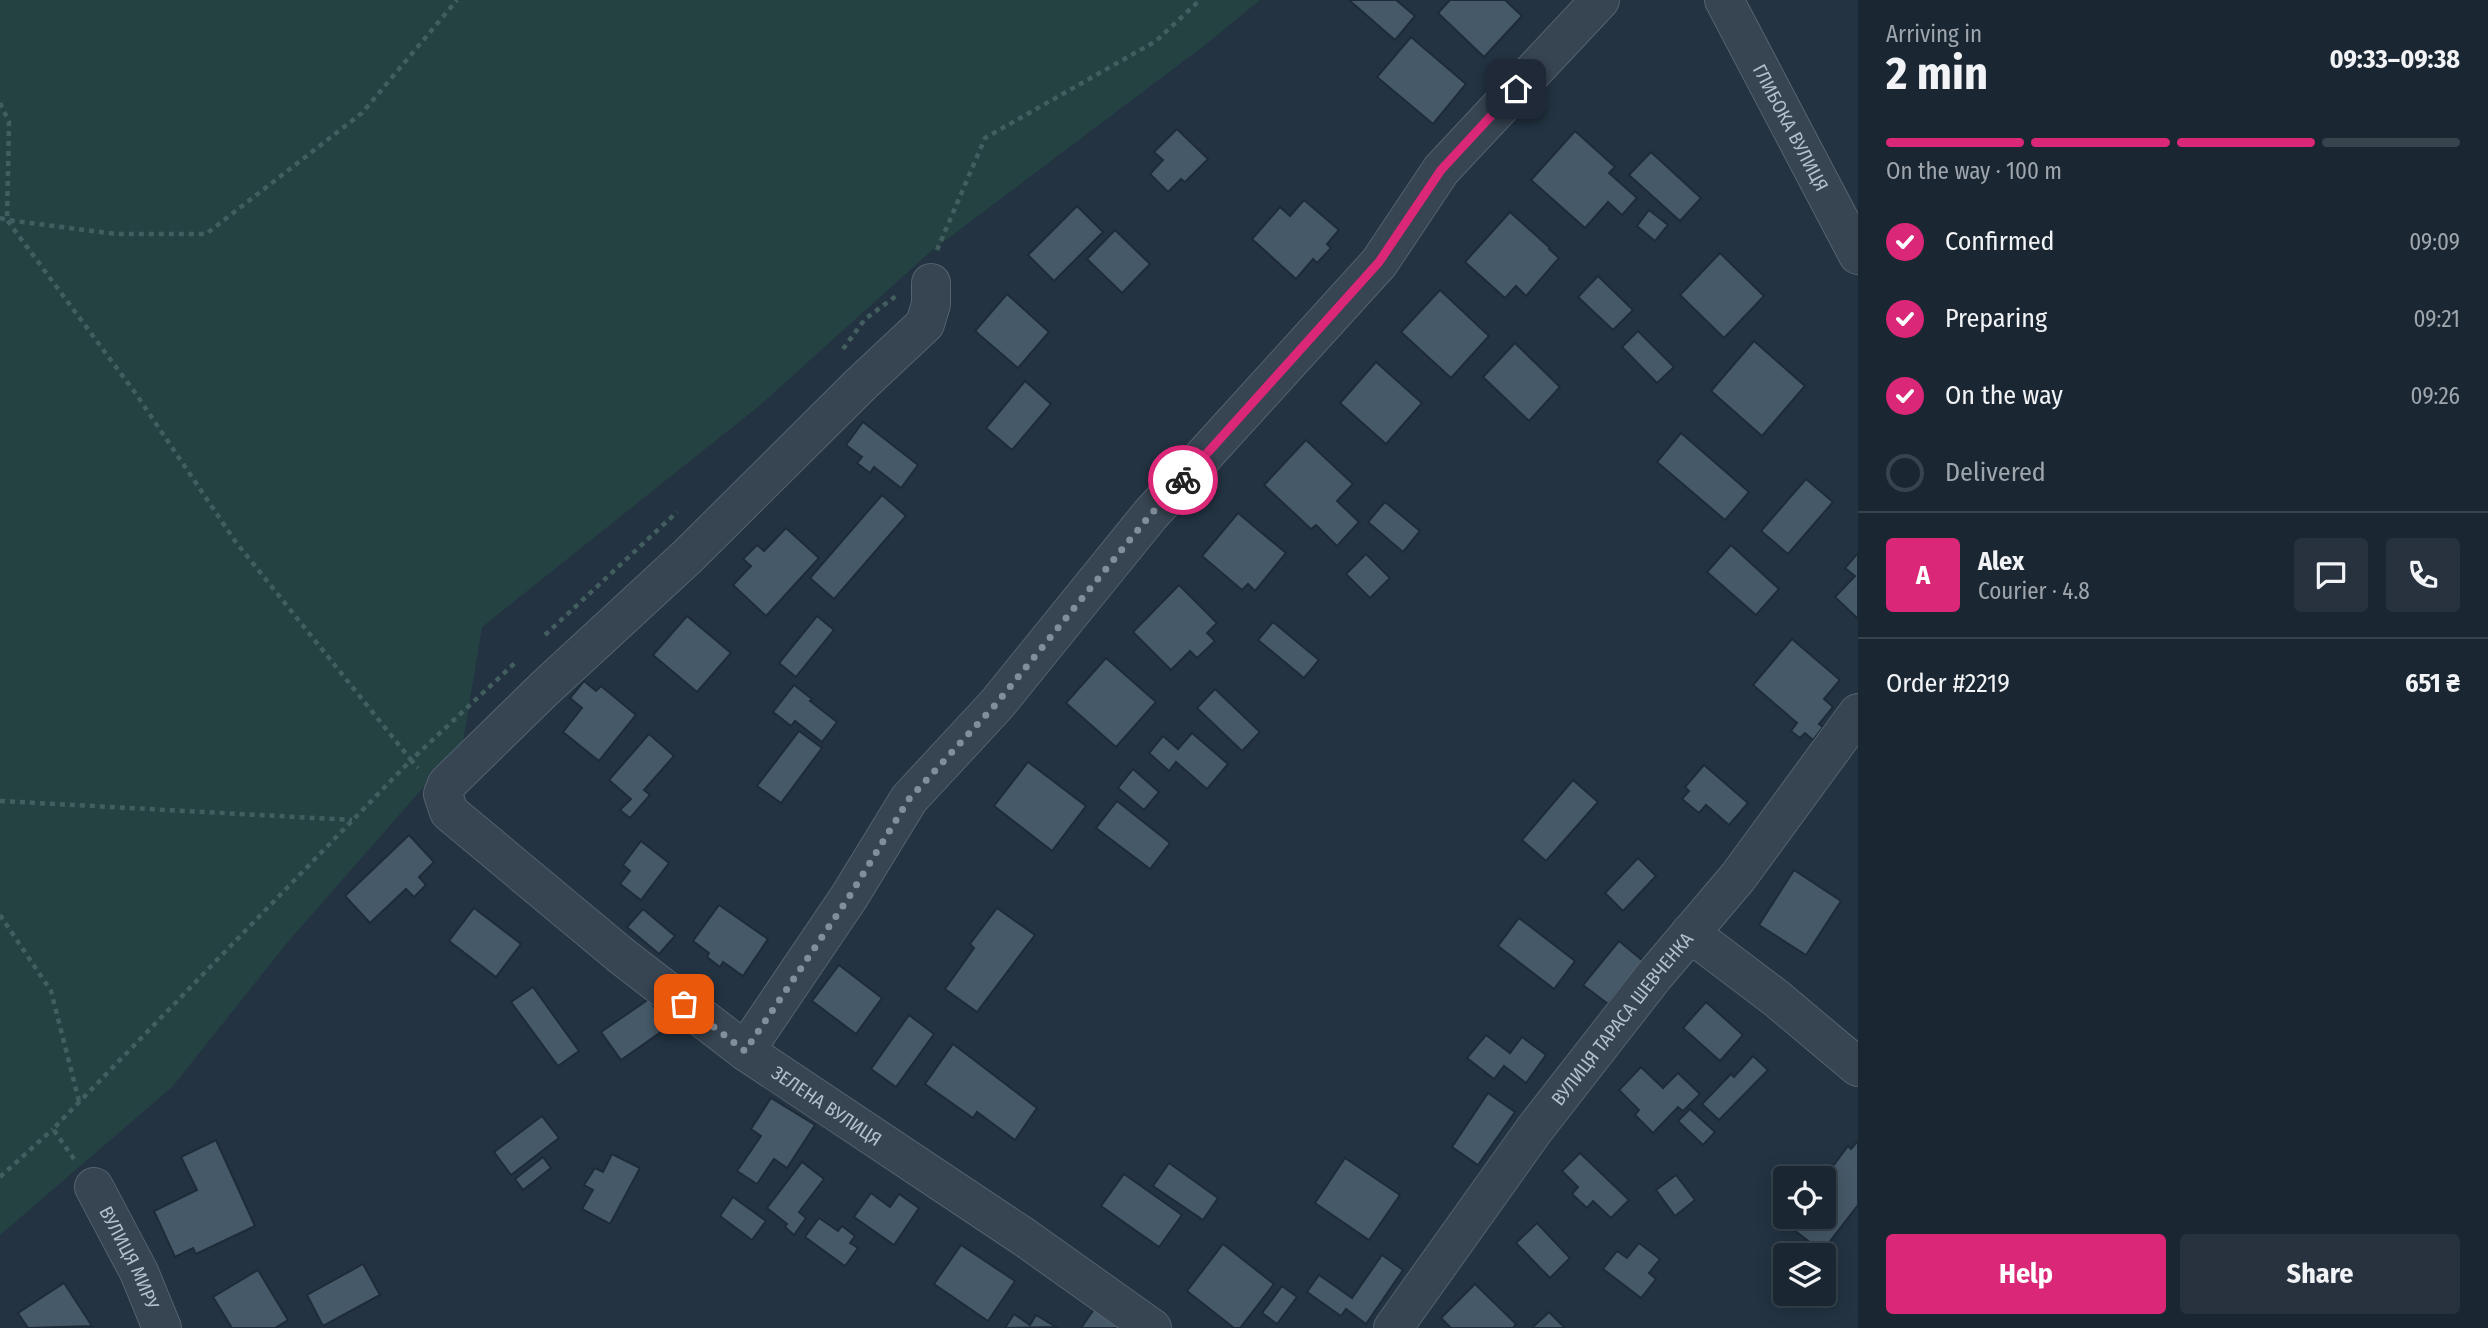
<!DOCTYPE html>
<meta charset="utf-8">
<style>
:root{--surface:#1a2632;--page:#27323e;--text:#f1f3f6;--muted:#9fa5ac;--line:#38434d;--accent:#db2777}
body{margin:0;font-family:"Fira Sans Condensed",sans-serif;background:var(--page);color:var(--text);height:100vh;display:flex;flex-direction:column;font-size:26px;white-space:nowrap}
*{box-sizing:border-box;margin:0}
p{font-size:23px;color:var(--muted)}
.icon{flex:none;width:38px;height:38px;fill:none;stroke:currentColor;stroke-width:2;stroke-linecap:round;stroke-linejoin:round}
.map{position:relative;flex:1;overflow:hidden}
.details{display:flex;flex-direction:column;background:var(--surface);width:630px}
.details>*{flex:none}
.buttons{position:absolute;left:1773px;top:1166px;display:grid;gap:14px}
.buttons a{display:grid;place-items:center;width:63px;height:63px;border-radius:7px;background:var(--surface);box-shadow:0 4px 18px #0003,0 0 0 2px var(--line);font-size:35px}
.pin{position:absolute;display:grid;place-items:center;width:60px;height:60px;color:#fff;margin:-30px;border-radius:14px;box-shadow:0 4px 10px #0006}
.courier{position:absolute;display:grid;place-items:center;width:70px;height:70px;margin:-35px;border:5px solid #db2777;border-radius:50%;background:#fff;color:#222;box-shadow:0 2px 9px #0007}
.headline em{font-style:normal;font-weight:700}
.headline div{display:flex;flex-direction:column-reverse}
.headline{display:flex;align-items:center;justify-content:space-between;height:119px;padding:0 28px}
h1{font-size:46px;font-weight:700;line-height:52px}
.bar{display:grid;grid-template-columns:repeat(4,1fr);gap:10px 7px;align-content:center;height:84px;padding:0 28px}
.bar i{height:9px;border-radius:5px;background:var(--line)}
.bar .on{background:var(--accent)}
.bar p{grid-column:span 4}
.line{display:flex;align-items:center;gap:18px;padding:0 28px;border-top:2px solid var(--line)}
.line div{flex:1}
.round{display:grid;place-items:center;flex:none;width:74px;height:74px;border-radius:7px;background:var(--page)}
ol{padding:0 28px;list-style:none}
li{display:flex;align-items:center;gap:21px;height:77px}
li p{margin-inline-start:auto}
li .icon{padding:7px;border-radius:50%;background:var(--accent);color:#fff;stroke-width:4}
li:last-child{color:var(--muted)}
li i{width:38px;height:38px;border:4px solid var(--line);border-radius:50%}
.primary-button{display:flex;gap:14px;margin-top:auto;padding:14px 28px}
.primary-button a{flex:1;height:80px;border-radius:7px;background:var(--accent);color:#fff;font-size:28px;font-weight:700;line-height:80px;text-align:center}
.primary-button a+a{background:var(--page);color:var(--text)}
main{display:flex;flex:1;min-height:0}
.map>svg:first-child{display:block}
.green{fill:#254243}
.building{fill:#465968;stroke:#1e2b38;stroke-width:2}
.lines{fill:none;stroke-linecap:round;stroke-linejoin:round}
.street-casing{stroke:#55626f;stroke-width:40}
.path{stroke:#435e5f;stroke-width:4.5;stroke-dasharray:5 5;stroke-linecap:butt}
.street{stroke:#374451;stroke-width:38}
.done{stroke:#818e9c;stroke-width:7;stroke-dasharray:0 12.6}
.route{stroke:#db2777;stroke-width:9}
.labels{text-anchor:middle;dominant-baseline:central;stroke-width:5;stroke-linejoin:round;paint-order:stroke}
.street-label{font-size:19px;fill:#b4bfcc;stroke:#1c2a36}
</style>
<main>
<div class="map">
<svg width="1858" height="1328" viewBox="0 0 1858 1328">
<rect width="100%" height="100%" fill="#233342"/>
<path class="green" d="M0 0H1260L1205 45 930 252 759 406 482 627 463 742 286 944 173 1086 0 1235Z"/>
<g class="building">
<path d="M1349 0H1396L1415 16 1395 40Z"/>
<path d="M1450 0H1505L1522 16 1484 57 1438 13Z"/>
<path d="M1411 37 1466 84 1433 124 1377 77Z"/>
<path d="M1177 129 1208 159 1185 182 1181 179 1168 192 1150 174 1163 160 1154 152Z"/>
<path d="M1575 131 1615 167 1609 173 1637 198 1622 215 1608 202 1585 228 1531 180Z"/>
<path d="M1651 152 1701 198 1680 221 1629 175Z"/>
<path d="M1304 200 1339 230 1327 244 1331 248 1317 263 1313 259 1296 279 1252 239 1280 207 1290 216Z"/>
<path d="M1077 206 1103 232 1054 281 1028 255Z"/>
<path d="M1649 210 1668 225 1655 241 1637 226Z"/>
<path d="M1510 212 1550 248 1549 249 1559 258 1526 296 1516 286 1505 298 1465 262Z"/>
<path d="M1115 230 1150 264 1122 293 1087 259Z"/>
<path d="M1720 253 1764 296 1724 338 1680 295Z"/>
<path d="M1598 276 1633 310 1613 330 1578 297Z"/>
<path d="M1440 290 1489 336 1451 378 1401 332Z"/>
<path d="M1007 294 1049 332 1018 368 975 331Z"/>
<path d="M1638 331 1674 367 1657 383 1622 347Z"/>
<path d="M1754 341 1805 386 1762 436 1711 391Z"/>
<path d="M1515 343 1560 387 1529 421 1483 377Z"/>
<path d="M1376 362 1422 403 1386 444 1340 403Z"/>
<path d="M1025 381 1051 404 1012 450 986 428Z"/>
<path d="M863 422 918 465 901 488 874 467 870 473 857 463 862 457 846 445Z"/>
<path d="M1681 433 1749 492 1725 520 1657 462Z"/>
<path d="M1306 440 1353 484 1337 501 1359 522 1337 546 1316 525 1311 529 1264 485Z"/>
<path d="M1806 479 1833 502 1788 554 1761 531Z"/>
<path d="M882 495 906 516 834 599 810 578Z"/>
<path d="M1385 502 1420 531 1403 552 1368 522Z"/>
<path d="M1238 513 1286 553 1255 591 1248 584 1242 590 1202 556Z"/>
<path d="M786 528 819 558 766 616 733 585 751 566 743 559 757 545 764 551Z"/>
<path d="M1731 545 1779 589 1756 615 1707 572Z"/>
<path d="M1858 553V619L1835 597 1855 576 1845 568Z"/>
<path d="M1366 554 1390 578 1370 598 1346 574Z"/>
<path d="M1179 585 1217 623 1207 633 1215 641 1197 658 1190 651 1171 670 1133 632Z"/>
<path d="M687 616 731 653 697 692 653 655Z"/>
<path d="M817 616 834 630 796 677 779 663Z"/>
<path d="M1273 622 1319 660 1304 678 1258 640Z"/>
<path d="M1792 639 1840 680 1824 699 1833 707 1819 724 1823 727 1813 740 1805 733 1800 738 1791 731 1797 723 1753 685Z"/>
<path d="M1106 658 1156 702 1116 747 1066 703Z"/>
<path d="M584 681 596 691 601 686 636 715 599 761 563 732 582 708 570 698Z"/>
<path d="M794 685 812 699 810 701 837 722 822 742 795 721 791 726 773 712Z"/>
<path d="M1215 689 1260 732 1242 751 1197 708Z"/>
<path d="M799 731 822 748 781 803 757 786Z"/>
<path d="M1192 733 1228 764 1207 789 1176 762 1169 771 1149 753 1163 736 1178 749Z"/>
<path d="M649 734 674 756 644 790 650 795 630 818 620 810 631 799 609 780Z"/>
<path d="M1028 762 1086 806 1052 851 994 806Z"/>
<path d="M1704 765 1748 803 1729 825 1706 805 1699 813 1682 799 1689 791 1685 787Z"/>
<path d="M1133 769 1159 792 1144 810 1118 788Z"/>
<path d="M1573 780 1598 802 1546 861 1522 840Z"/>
<path d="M1117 801 1170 843 1150 869 1096 828Z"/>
<path d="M409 835 434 862 419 877 426 885 414 897 406 889 370 923 345 896Z"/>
<path d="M641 841 669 863 641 900 620 884 630 871 623 865Z"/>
<path d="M1638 858 1656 876 1623 911 1605 893Z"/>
<path d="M1794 870 1841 901 1806 955 1759 925Z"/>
<path d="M719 905 768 939 743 976 723 962 720 967 707 957 709 953 693 941Z"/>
<path d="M474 908 521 944 496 977 449 941Z"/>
<path d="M997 908 1035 935 977 1012 945 989 974 948 970 944Z"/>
<path d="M643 909 675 936 659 954 627 927Z"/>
<path d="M1519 918 1575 961 1554 989 1498 946Z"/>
<path d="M1619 941 1643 961 1608 1004 1583 985Z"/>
<path d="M839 965 882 998 856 1034 812 1001Z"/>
<path d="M533 987 579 1051 558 1066 511 1002Z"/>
<path d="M649 999 668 1027 621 1060 601 1032Z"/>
<path d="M1706 1002 1743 1035 1720 1061 1683 1028Z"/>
<path d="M909 1015 934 1034 896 1087 871 1069Z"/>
<path d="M1486 1035 1510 1053 1522 1037 1546 1055 1526 1083 1504 1066 1494 1079 1467 1058Z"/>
<path d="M953 1044 1037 1108 1015 1140 977 1112 973 1118 925 1084Z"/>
<path d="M1753 1056 1768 1070 1719 1120 1702 1104 1731 1074 1734 1077Z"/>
<path d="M1641 1067 1663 1088 1678 1073 1700 1094 1683 1111 1678 1107 1653 1133 1635 1115 1639 1110 1619 1090Z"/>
<path d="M1488 1093 1515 1112 1478 1165 1452 1147Z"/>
<path d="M771 1098 815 1125 787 1168 774 1159 757 1184 737 1171 761 1136 751 1129Z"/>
<path d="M1690 1109 1715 1132 1703 1145 1678 1121Z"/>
<path d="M542 1116 559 1138 511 1175 494 1152Z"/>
<path d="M216 1140 255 1226 196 1254 193 1248 175 1257 154 1211 197 1190 181 1157Z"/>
<path d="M1858 1141V1205L1824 1249 1822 1247 1820 1250 1790 1227 1797 1216H1824V1178L1848 1146 1851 1149Z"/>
<path d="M1580 1153 1629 1200 1611 1218 1593 1201 1587 1208 1572 1194 1578 1187 1562 1171Z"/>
<path d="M612 1154 640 1168 610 1224 582 1209 593 1190 584 1185 595 1168 603 1172Z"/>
<path d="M543 1157 551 1168 523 1190 515 1179Z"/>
<path d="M1345 1158 1400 1195 1369 1240 1315 1203Z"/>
<path d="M802 1162 824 1179 799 1212 806 1218 794 1235 785 1227 787 1224 767 1208Z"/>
<path d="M1169 1163 1218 1198 1203 1220 1153 1186Z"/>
<path d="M1124 1174 1182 1215 1159 1247 1101 1206Z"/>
<path d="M1676 1175 1695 1200 1675 1216 1656 1190Z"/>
<path d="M871 1193 890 1207 899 1194 919 1208 894 1245 854 1217Z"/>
<path d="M733 1197 766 1221 752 1240 720 1216Z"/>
<path d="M819 1218 838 1231 842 1226 855 1236 850 1243 858 1248 845 1266 805 1237Z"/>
<path d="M1537 1223 1570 1258 1550 1278 1516 1243Z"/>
<path d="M1639 1243 1660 1259 1649 1273 1656 1279 1641 1298 1603 1269 1617 1251 1627 1258Z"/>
<path d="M1223 1244 1274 1284 1240 1328H1234L1187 1291Z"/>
<path d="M961 1245 1015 1281 988 1321 934 1284Z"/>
<path d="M1382 1255 1403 1270 1366 1324 1346 1309 1341 1316 1307 1292 1319 1275 1352 1298Z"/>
<path d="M363 1264 380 1295 323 1326 307 1295Z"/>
<path d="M258 1270 288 1320 275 1328H232L213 1297Z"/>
<path d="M64 1283 92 1326 28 1328 18 1313Z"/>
<path d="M1475 1284 1516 1324 1513 1328H1451L1441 1318Z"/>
<path d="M1282 1286 1297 1297 1277 1324 1262 1313Z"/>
<path d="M1099 1302 1124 1328H1081Z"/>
<path d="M1549 1312 1565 1328H1532Z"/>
<path d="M1014 1314 1030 1325 1036 1315 1056 1327 1005 1328Z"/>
</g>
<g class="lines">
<g class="street-casing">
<g id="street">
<path id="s1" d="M1724 0 1858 255"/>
<path id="s2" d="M931 283V304L925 324 861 384 687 557 544 689 447 784 443 794 449 812 623 957 745 1051 1024 1237 1152 1328"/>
<path d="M1690 933 1776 998 1858 1067"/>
<path d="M745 1051 849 897 909 799 997 704 1150 515 1379 263 1441 170 1600 0"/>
<path id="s3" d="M94 1187 139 1272 162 1328"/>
<path id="s4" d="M1393 1328 1534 1130 1654 976 1738 877 1858 713"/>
</g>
</g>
<g class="path">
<path d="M0 103 9 122 7 220 136 394 235 541 411 760 516 662"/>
<path d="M0 218 7 220 116 234H206L362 113 457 0"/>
<path d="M937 250 985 138 1156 41 1200 0"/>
<path d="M843 349 865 319 896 296"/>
<path d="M545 635 677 512"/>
<path d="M0 801 352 820"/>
<path d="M0 915 51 991 79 1101"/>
<path d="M74 1159 53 1129 411 760 418 768"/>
<path d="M0 1177 53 1129"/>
</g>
<use href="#street" class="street"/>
</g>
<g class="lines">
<path class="done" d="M684 1004 745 1051 849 897 909 799 996 704 1150 515 1183 480"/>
<path class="route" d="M1183 480 1379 262 1441 170 1516 89"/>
</g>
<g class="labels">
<g class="street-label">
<text stroke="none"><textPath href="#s1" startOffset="144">ГЛИБОКА ВУЛИЦЯ</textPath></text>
<text stroke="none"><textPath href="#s4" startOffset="385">ВУЛИЦЯ ТАРАСА ШЕВЧЕНКА</textPath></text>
<text stroke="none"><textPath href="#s2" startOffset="1214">ЗЕЛЕНА ВУЛИЦЯ</textPath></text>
<text stroke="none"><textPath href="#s3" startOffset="79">ВУЛИЦЯ МИРУ</textPath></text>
</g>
</g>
</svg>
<div class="buttons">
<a><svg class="icon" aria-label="locate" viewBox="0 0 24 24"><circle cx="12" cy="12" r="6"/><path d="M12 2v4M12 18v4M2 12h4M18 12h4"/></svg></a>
<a><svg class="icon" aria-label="layers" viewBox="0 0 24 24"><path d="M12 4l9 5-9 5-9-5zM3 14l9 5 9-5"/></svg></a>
</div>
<div class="pin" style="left:684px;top:1004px;background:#ea580c"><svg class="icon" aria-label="bag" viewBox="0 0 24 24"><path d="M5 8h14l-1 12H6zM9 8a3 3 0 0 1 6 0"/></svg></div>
<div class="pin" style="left:1516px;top:89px;background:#1f2937"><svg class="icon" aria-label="home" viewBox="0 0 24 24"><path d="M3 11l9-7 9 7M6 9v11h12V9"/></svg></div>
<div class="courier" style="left:1183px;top:480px"><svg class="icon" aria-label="bike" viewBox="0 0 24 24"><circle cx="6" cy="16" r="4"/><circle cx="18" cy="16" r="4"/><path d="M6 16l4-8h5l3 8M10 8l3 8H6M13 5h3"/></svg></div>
</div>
<section class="details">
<div class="headline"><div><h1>2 min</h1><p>Arriving in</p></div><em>09:33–09:38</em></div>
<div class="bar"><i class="on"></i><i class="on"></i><i class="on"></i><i></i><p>On the way · 100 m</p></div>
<ol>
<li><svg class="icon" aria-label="check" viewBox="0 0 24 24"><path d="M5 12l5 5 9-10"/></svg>Confirmed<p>09:09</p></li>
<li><svg class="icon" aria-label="check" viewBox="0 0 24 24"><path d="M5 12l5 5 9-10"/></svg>Preparing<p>09:21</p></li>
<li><svg class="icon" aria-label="check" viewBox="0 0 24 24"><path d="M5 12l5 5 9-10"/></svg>On the way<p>09:26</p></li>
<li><i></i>Delivered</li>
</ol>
<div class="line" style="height:126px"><b class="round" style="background:var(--accent);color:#fff">A</b><div><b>Alex</b><p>Courier · 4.8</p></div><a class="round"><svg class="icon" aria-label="chat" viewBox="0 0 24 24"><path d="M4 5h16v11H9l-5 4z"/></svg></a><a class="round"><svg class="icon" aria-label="phone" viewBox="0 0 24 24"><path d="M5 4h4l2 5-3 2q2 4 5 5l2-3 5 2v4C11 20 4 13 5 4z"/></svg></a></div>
<div class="line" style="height:91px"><div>Order #2219</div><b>651 ₴</b></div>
<div class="primary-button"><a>Help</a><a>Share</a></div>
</section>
</main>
